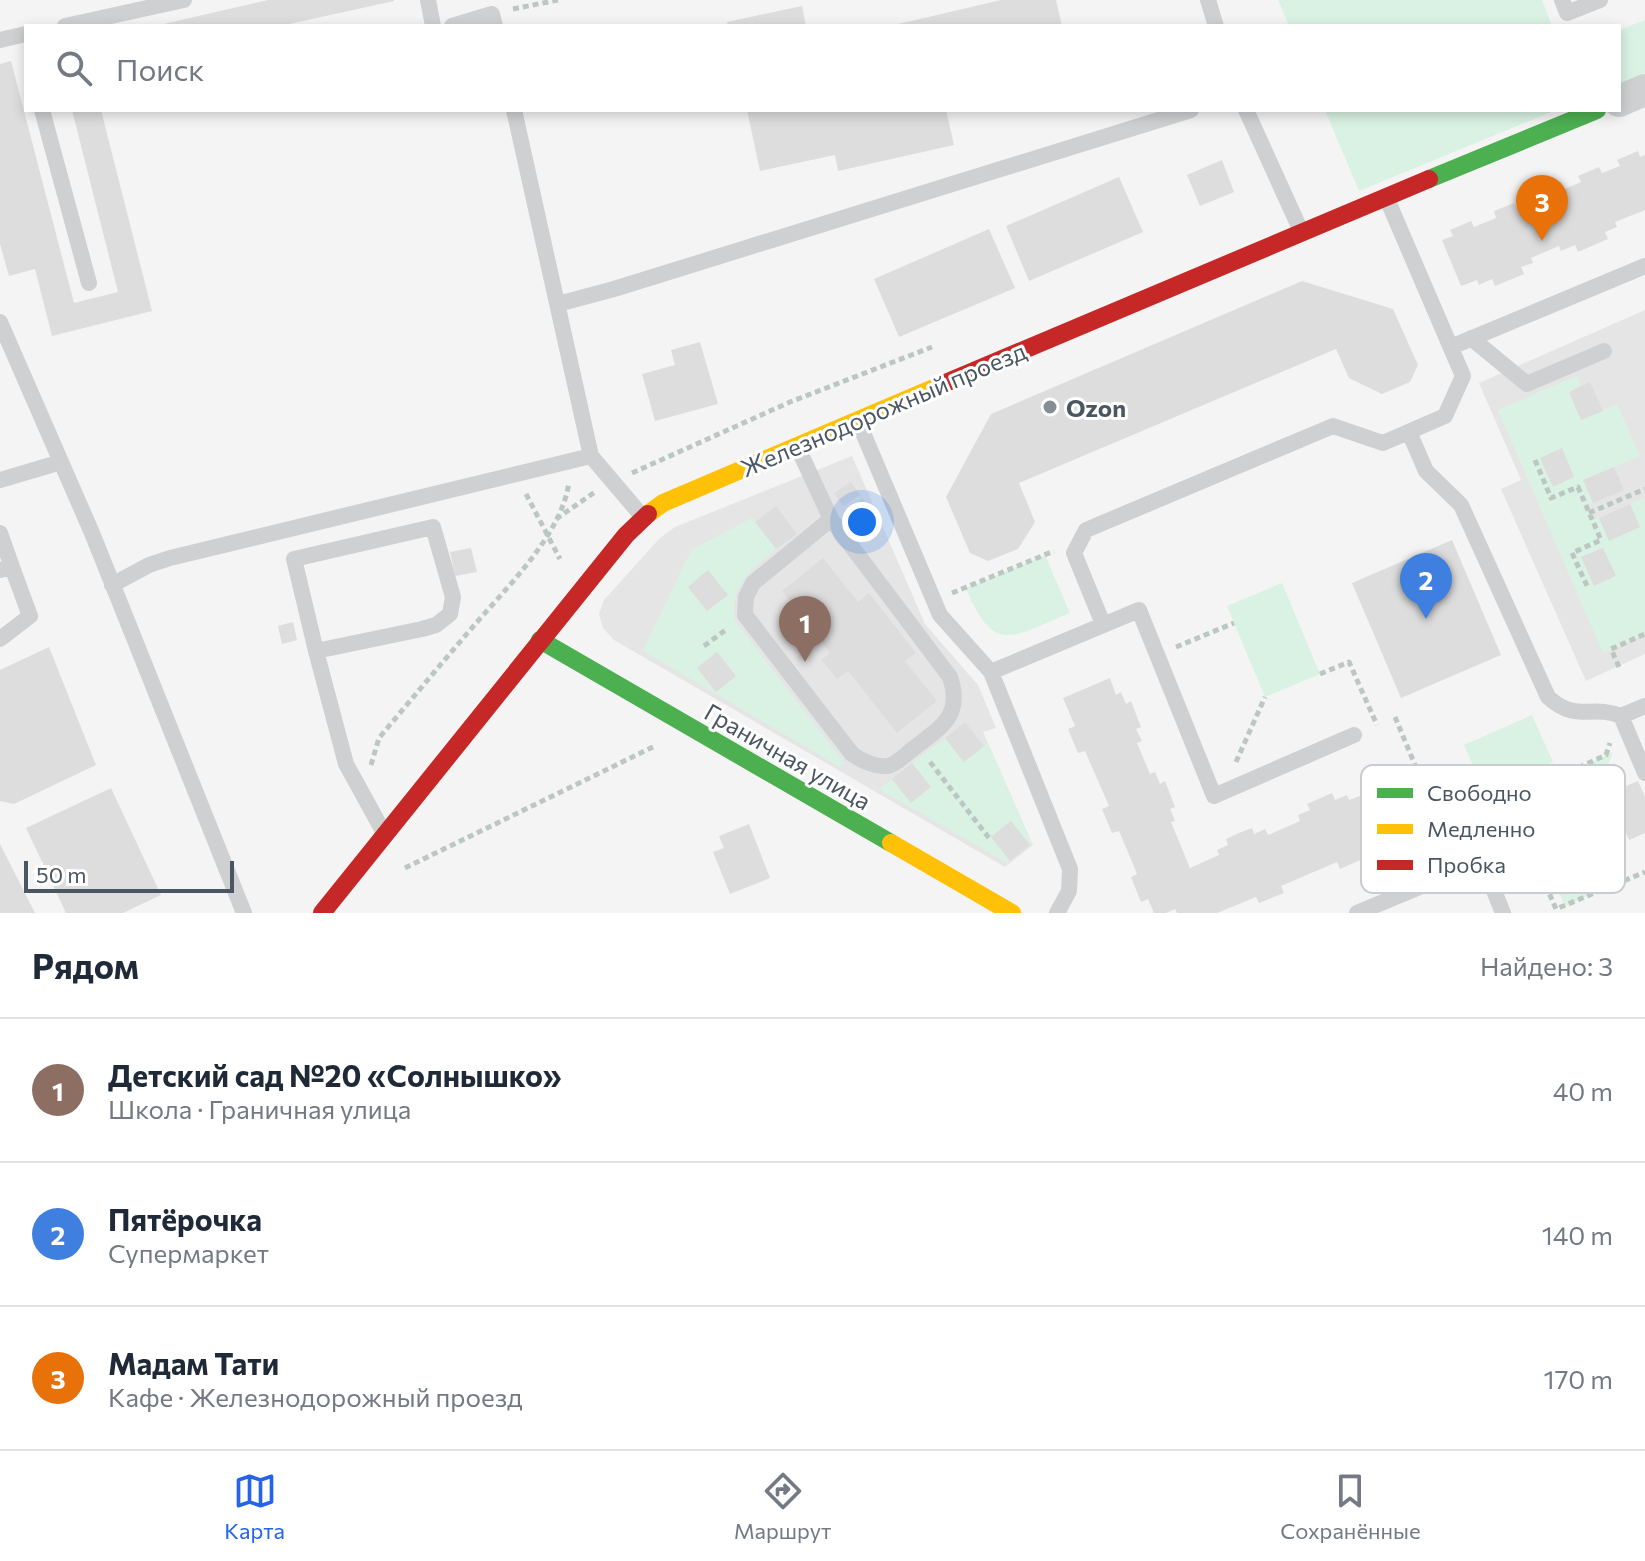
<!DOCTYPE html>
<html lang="ru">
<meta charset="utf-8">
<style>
:root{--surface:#fff;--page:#f2f2f3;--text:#1f2937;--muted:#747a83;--line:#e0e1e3;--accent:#2563eb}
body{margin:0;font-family:Commissioner,sans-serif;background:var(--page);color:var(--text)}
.scale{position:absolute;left:24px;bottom:20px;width:210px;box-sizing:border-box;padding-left:8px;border:4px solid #4a5661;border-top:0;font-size:22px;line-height:28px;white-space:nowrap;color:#4a5661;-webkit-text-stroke:6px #fff;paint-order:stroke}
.you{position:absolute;left:862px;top:522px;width:28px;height:28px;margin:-20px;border:6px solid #fff;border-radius:50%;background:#1a73e8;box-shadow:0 0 0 12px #1a73e833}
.badge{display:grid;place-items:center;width:52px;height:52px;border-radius:50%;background:var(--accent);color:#fff;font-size:26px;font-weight:700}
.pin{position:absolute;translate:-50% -66px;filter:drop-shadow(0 2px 4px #0008)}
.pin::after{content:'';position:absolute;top:42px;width:28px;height:24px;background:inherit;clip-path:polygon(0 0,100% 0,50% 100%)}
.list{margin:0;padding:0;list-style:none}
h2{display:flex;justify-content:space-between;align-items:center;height:104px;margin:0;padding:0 32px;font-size:34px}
h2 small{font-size:26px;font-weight:400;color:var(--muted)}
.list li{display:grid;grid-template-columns:52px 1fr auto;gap:24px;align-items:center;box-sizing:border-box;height:144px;padding:0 32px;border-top:2px solid var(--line)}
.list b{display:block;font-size:30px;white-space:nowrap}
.list p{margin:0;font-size:26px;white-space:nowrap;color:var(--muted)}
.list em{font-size:26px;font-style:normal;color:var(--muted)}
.icon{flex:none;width:44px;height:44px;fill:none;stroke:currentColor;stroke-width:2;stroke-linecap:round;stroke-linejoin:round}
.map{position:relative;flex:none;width:1645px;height:913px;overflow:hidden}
.search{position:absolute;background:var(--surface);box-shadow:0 4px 12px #0003;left:24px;right:24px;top:24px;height:88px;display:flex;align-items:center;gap:20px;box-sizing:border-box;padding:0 28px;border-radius:0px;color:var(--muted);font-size:30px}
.sheet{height:536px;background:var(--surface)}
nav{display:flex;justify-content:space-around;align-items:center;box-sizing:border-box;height:112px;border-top:2px solid var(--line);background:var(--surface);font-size:22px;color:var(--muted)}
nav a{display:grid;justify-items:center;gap:4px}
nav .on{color:var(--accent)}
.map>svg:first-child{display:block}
.education{fill:#e6e5e6}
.green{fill:#d9f2e3;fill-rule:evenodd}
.building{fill:#ddddde}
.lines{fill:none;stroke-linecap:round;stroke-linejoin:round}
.path{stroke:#bcc7c4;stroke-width:5;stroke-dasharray:6 4;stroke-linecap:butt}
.lane{stroke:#ced0d2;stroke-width:16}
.street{stroke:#ced0d2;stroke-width:32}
.fast{stroke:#4caf50;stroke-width:18}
.slow{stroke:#ffc107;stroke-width:18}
.jam{stroke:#c62828;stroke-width:18}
.poi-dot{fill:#868d94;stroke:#fff;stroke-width:3}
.labels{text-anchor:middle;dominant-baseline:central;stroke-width:6;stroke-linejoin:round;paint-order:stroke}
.poi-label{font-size:24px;font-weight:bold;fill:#4a5661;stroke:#fff;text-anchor:start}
.street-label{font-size:24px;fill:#4a5661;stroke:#fff}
.key{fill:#fff;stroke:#c9ccd0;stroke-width:2}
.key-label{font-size:22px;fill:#4a5661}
</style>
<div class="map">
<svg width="1645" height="913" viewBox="0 0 1645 913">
<rect width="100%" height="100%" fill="#f4f4f4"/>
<!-- education -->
<path class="education" d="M 1645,310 L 1645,654 L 1586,681 L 1501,489 L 1521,480 L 1479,383 Z
M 852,456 L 925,624 L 978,685 L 996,728 L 983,732 L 1033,845 L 1005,867 L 614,640 L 603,628 L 599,614 L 604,600 L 660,538 L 675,527 Z"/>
<!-- green -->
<path class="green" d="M 1278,0 L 1542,0 L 1552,26 L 1289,26 Z
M 1645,20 L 1645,73 L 1619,84 L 1619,30 Z
M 1325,110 L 1556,110 L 1359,191 Z
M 1576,376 L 1581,386 L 1569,392 L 1581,420 L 1617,404 L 1640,456 L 1583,480 L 1593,503 L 1586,507 L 1592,520 L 1599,518 L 1609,540 L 1640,527 L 1630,504 L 1645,498 L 1645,634 L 1603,653 L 1498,410 ZM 1562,449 L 1574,477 L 1553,487 L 1540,458 ZM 1603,548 L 1616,576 L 1594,586 L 1581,557 Z
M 752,518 L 776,549 C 751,569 729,586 735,621 L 844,763 L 840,767 L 643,651 L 691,550 ZM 708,571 L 727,595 L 707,611 L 688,587 ZM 717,652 L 736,676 L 716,692 L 697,668 Z
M 1045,555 L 1070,613 C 1013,636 994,657 966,588 Z
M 1282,583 L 1320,674 L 1265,697 L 1227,606 Z
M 1532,715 L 1553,762 L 1485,792 L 1464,745 Z
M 945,738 L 964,762 L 988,743 L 1032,844 L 1030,845 L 1011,821 L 991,836 L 1010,861 L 1007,863 L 879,789 L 892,779 L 911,803 L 931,787 L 912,763 Z
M 1613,752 L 1591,806 C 1579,807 1572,813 1570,825 L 1580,840 L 1592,842 L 1602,838 L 1620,882 L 1565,906 L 1517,796 Z"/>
<!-- building -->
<path class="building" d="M 268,0 L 394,0 L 394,1 L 280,26 L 155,26 Z
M 1001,0 L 1056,0 L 1062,26 L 890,26 Z
M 802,6 L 806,26 L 728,26 L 727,22 Z
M 11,61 L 74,303 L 118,292 L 72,110 L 101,110 L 152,311 L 52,336 L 35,269 L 9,276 L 0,244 L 0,64 Z
M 747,110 L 946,110 L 954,145 L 838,171 L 835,155 L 760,171 Z
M 1638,151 L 1640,157 L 1645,155 L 1645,210 L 1615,222 L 1617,227 L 1605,232 L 1608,239 L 1578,252 L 1575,245 L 1561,251 L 1559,246 L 1531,258 L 1533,263 L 1521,267 L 1524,274 L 1495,286 L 1492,279 L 1479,285 L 1477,280 L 1461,286 L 1442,240 L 1453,236 L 1450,230 L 1471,221 L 1474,227 L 1496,218 L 1494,211 L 1514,203 L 1517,209 L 1538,200 L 1535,194 L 1556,185 L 1558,192 L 1581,182 L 1578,176 L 1599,167 L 1602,173 L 1620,166 L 1617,160 Z
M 1222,160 L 1234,192 L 1200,206 L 1187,175 Z
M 1119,177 L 1143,232 L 1029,281 L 1006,226 Z
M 989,229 L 1015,288 L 899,337 L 874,279 Z
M 1302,281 L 1393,309 L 1418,365 L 1410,382 L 1382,394 L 1349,378 L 1336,349 L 1019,483 L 1035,522 L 1018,549 L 988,561 L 970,553 L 946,497 L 991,414 Z
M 700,342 L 718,404 L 655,421 L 642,374 L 675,365 L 671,350 Z
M 1590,382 L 1603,411 L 1581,420 L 1569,392 Z
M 1562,448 L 1574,477 L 1553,487 L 1540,458 Z
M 1614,467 L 1624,490 L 1593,503 L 1583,480 Z
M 851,482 L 860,495 L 843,506 L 834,493 Z
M 862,498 L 871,510 L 861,517 L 853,505 Z
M 1630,504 L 1640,527 L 1609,541 L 1599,518 Z
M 776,506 L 797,534 L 776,549 L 755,522 Z
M 1452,540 L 1501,655 L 1401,698 L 1352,583 Z
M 471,548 L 477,572 L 455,576 L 450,552 Z
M 1603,548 L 1616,576 L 1594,586 L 1581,557 Z
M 823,558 L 858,602 L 869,593 L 916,653 L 905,661 L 937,701 L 897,733 L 848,671 L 837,679 L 821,660 L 830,653 L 782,591 Z
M 708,570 L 728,595 L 707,611 L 688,587 Z
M 293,622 L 297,640 L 282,644 L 278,626 Z
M 49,647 L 96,765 L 14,804 L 0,801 L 0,670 Z
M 717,652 L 736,676 L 716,692 L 697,668 Z
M 1110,678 L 1116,695 L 1121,692 L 1126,704 L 1131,701 L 1141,727 L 1136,729 L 1142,741 L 1137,743 L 1150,774 L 1155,772 L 1160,784 L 1165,781 L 1175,807 L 1170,809 L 1175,821 L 1171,822 L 1190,868 L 1219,855 L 1217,850 L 1228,845 L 1226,839 L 1239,833 L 1252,828 L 1254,834 L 1265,829 L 1268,835 L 1300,821 L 1298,815 L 1310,810 L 1307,804 L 1332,793 L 1335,800 L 1347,795 L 1349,800 L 1370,792 L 1390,840 L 1362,851 L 1365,858 L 1340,869 L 1337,862 L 1281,886 L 1284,893 L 1259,903 L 1256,897 L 1217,913 L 1177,913 L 1175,909 L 1166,913 L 1154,913 L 1148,899 L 1141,902 L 1131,877 L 1137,874 L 1130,857 L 1119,831 L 1112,833 L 1102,809 L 1109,806 L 1085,751 L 1078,753 L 1068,729 L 1075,726 L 1063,698 Z
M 965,722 L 984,746 L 964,762 L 945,738 Z
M 912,763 L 931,787 L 911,803 L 892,779 Z
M 1638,781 L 1645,797 L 1645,833 L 1629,840 L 1609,793 Z
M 111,788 L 161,895 L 123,913 L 66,913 L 26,828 Z
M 1011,821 L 1030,845 L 1010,861 L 991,837 Z
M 749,824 L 770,878 L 730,894 L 713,852 L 724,848 L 719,836 Z
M 0,844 L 35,913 L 0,913 Z"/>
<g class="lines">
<!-- path -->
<path class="path" d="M 513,9 L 558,0
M 1535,460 L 1551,498 L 1578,487 L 1601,540 L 1572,553 L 1588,588
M 632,473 L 790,402 L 932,347
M 526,494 L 560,559
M 1589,513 L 1645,489
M 556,519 L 595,492
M 952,593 L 1054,551
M 704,646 L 728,628
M 1176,647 L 1234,623
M 1619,667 L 1611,649 L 1645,634
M 1320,674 L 1349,662 L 1377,725
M 1395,717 L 1451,851
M 930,762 L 989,838
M 1236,762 L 1265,697
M 371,765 L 379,738 C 410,701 440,665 471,629 C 505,589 562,535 569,482
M 1502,784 L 1556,909 L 1645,872
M 1442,830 L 1606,755 L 1610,743
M 405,868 L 655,746"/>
<!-- lane -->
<path class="lane" d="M 428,0 L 433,26
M 1208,0 L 1216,26
M 1562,0 L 1567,13 L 1600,0
M 65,26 L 184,0
M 452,26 L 492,14 L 495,26
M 0,40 L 26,34
M 42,110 L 89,283
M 514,110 L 591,456 L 642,516
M 1246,110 L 1301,231
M 558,304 L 614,289 L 1191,110
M 0,322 L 92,533 L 244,913
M 1471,338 L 1527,384 L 1604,351
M 1451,347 L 1645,266
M 858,421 L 940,615 L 991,672 L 1070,869 L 1069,891 L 1057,913
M 1409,432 L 1426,471 L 1461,505 L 1548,697 C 1576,723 1592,704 1621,716 L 1645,706
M 797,446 L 831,519 L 753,583 L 746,597 L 745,615 L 852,754 C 862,761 876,767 888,766 C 897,764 906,754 914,748 C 941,727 963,716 950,677 L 831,519
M 0,480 L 61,462
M 0,533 L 12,567 L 0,570
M 112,585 L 149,565 L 170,558 L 591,456
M 1103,624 L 1074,553 L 1086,530 L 1333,426 L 1383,443 L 1445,416 L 1463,376 L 1387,199
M 0,639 L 30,616 L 12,567
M 316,651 L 294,559 L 433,527 L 453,597 L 450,614 L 436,625 L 422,629 L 316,651 L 346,764 L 384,833
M 991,672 L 1139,610 L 1214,796 L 1354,735
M 1621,716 L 1645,773
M 1357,913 L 1482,861 L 1503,913"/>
<!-- street -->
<path class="street" d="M 1619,101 L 1645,90"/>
<!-- fast -->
<path class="fast" d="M 1429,179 L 1597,110
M 540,640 L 891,843"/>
<!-- slow -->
<path class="slow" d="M 648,514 L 663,503 L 943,384
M 891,843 L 1012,913"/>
<!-- jam -->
<path class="jam" d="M 943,384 L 1429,179
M 322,913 L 626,535 L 648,514"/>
</g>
<!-- markers -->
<circle class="poi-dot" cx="1050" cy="407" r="8"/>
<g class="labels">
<!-- poi labels -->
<g class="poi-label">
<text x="1066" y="407">Ozon</text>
</g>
<!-- street labels -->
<g class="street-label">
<text transform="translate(883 409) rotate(-23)">Железнодорожный проезд</text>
<text transform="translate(788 756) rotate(30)">Граничная улица</text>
</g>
</g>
<!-- legend -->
<rect x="1361" y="765" width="264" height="128" rx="12" class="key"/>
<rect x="1377" y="788" width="36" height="10" fill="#4caf50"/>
<rect x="1377" y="824" width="36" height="10" fill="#ffc107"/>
<rect x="1377" y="860" width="36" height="10" fill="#c62828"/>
<g class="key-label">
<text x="1427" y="801">Свободно</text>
<text x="1427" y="837">Медленно</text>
<text x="1427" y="873">Пробка</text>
</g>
</svg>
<div class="scale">50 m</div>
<div class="you"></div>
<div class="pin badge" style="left:805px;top:662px;background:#8d6e63">1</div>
<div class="pin badge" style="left:1426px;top:619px;background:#3f7fe0">2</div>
<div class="pin badge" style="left:1542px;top:241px;background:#e8710a">3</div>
<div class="search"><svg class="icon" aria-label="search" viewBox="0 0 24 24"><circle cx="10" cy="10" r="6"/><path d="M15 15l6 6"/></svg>Поиск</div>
</div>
<section class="sheet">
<h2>Рядом<small>Найдено: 3</small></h2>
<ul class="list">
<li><span class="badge" style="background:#8d6e63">1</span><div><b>Детский сад №20 «Солнышко»</b><p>Школа · Граничная улица</p></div><em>40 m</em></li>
<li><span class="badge" style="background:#3f7fe0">2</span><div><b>Пятёрочка</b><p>Супермаркет</p></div><em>140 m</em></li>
<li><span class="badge" style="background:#e8710a">3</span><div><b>Мадам Тати</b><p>Кафе · Железнодорожный проезд</p></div><em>170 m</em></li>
</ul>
</section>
<nav>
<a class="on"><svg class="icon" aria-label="map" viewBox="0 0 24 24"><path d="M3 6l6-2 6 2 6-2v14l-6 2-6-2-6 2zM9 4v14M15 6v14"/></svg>Карта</a>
<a><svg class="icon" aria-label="directions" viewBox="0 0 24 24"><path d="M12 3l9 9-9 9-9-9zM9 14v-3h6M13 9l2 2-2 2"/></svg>Маршрут</a>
<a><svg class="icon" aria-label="saved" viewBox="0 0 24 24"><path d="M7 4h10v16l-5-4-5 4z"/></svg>Сохранённые</a>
</nav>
